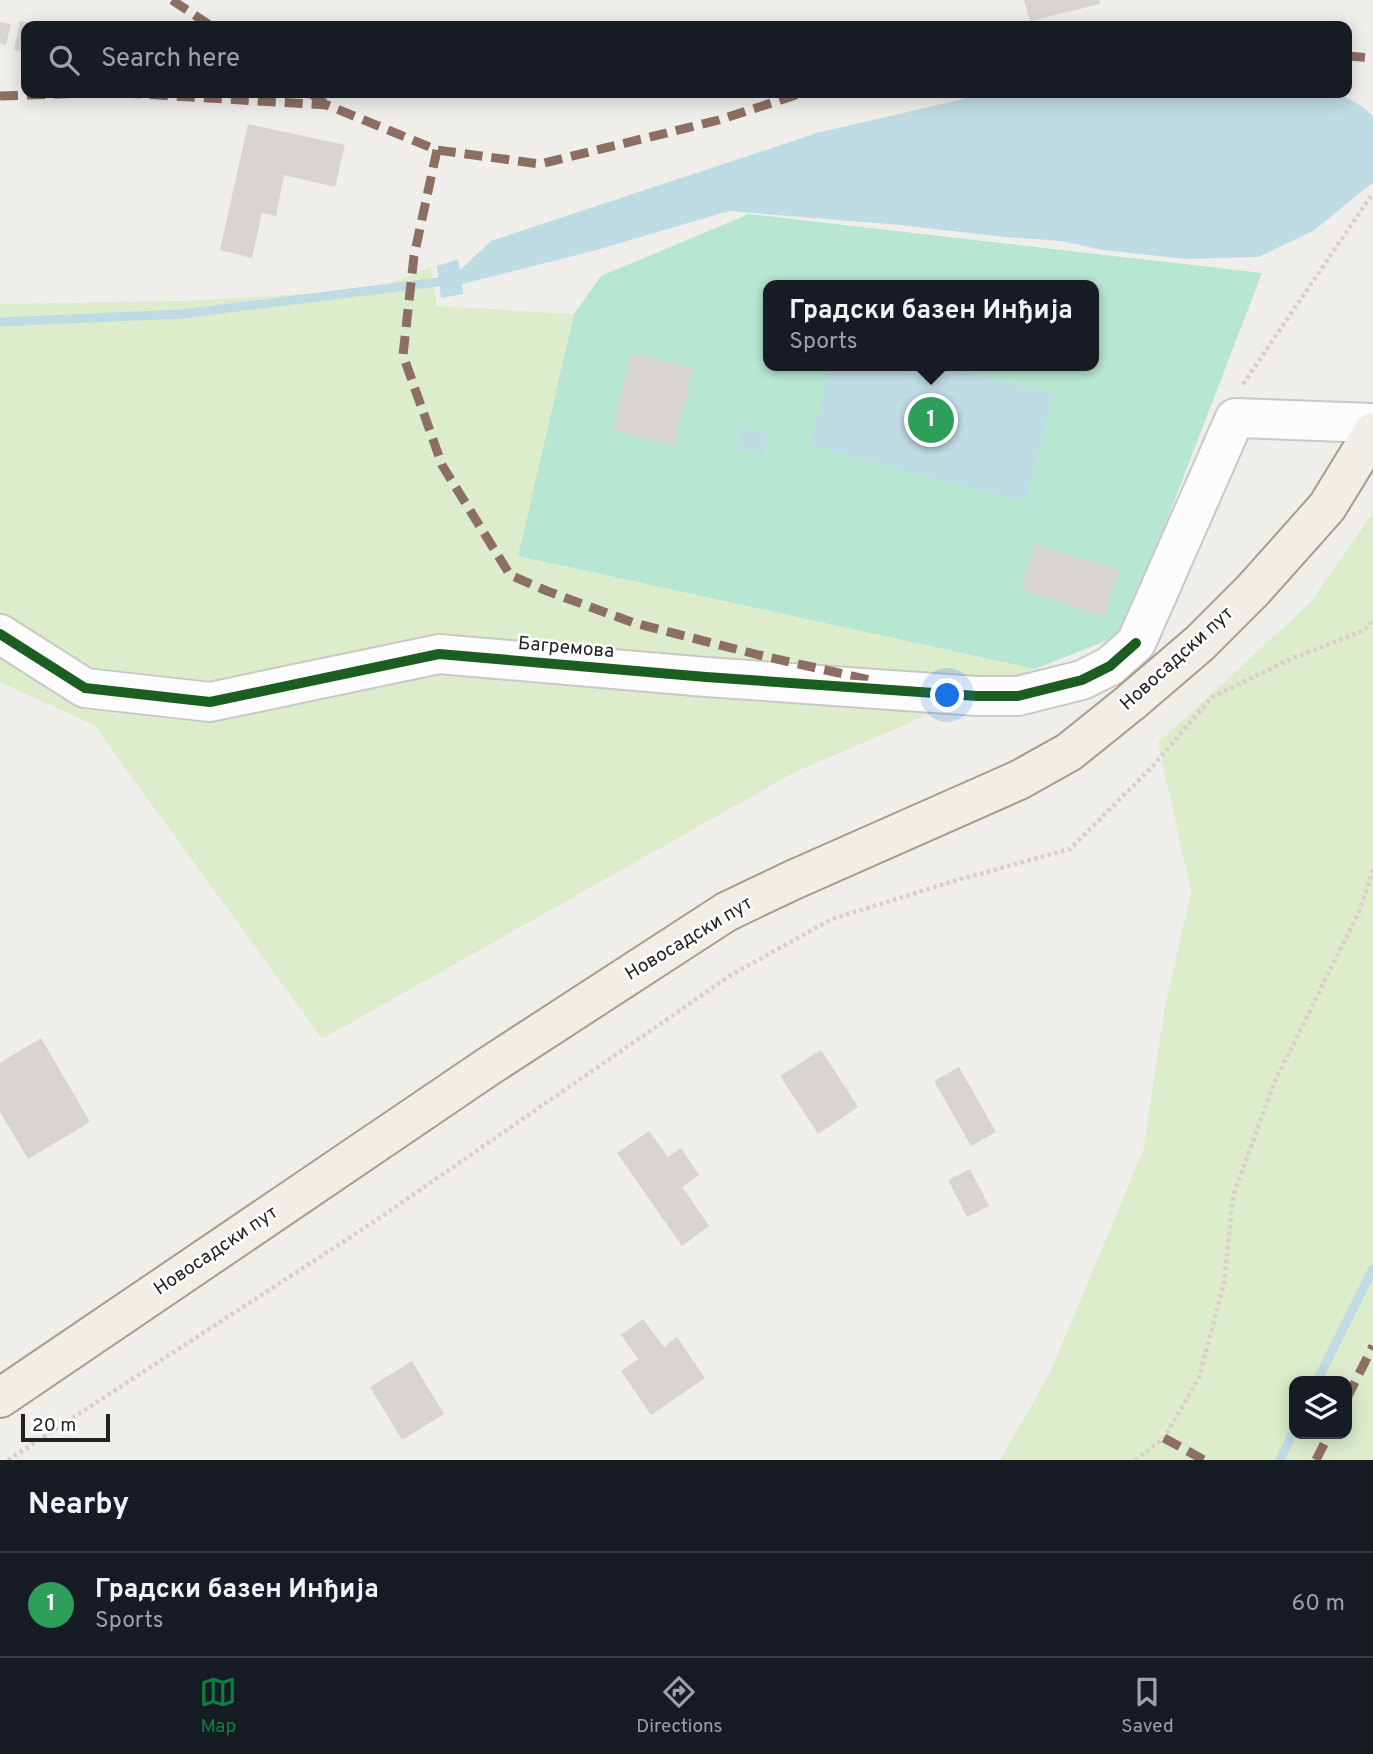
<!DOCTYPE html>
<meta charset="utf-8">
<style>
:root{--surface:#171b24;--page:#20242c;--text:#f1f3f6;--muted:#9ea1a6;--line:#363941;--accent:#0b8043}
body{margin:0;font-family:Overpass,sans-serif;background:var(--page);color:var(--text)}
.controls{position:absolute;right:21px;bottom:21px;display:grid;overflow:hidden;border-radius:14px;box-shadow:0 4px 18px #0003}
.controls button{width:63px;height:63px;display:grid;place-items:center;padding:0;border:0;border-bottom:2px solid var(--line);background:var(--surface);color:var(--text);font:35px sans-serif}
.scale{position:absolute;left:21px;bottom:18px;width:89px;box-sizing:border-box;padding-left:7px;border:4px solid #222;border-top:0;font-size:19px;line-height:24px;white-space:nowrap;color:#222;-webkit-text-stroke:5px #fff;paint-order:stroke}
.you{position:absolute;left:948px;top:696px;width:24px;height:24px;margin:-18px;border:5px solid #fff;border-radius:50%;background:#1a73e8;box-shadow:0 0 0 10px #1a73e833}
.badge{display:grid;place-items:center;width:46px;height:46px;border-radius:50%;background:var(--accent);color:#fff;font-size:23px;font-weight:700}
.pin{position:absolute;translate:-50% -50%;border:4px solid #fff;box-shadow:0 2px 7px #0006}
.popup{position:absolute;left:763px;top:280px;width:336px;height:91px;box-sizing:border-box;display:grid;place-content:center;border-radius:14px;background:var(--surface);filter:drop-shadow(0 2px 5px #0005);font-size:23px;white-space:nowrap;color:var(--muted)}
.popup b{font-size:26px;color:var(--text)}
.popup::after{content:'';position:absolute;left:50%;top:100%;margin-left:-14px;border:14px solid transparent;border-top-color:var(--surface)}
.list{margin:0;padding:0;list-style:none}
h2{display:flex;justify-content:space-between;align-items:center;height:91px;margin:0;padding:0 28px;font-size:30px}
h2 small{font-size:23px;font-weight:400;color:var(--muted)}
.list li{display:grid;grid-template-columns:46px 1fr auto;gap:21px;align-items:center;box-sizing:border-box;height:105px;padding:0 28px;border-top:2px solid var(--line)}
.list b{display:block;font-size:26px;white-space:nowrap}
.list p{margin:0;font-size:23px;white-space:nowrap;color:var(--muted)}
.list em{font-size:23px;font-style:normal;color:var(--muted)}
.icon{flex:none;width:38px;height:38px;fill:none;stroke:currentColor;stroke-width:2;stroke-linecap:round;stroke-linejoin:round}
.map{position:relative;flex:none;width:1373px;height:1460px;overflow:hidden}
.search{position:absolute;background:var(--surface);box-shadow:0 4px 18px #0003;left:21px;right:21px;top:21px;height:77px;display:flex;align-items:center;gap:18px;box-sizing:border-box;padding:0 24px;border-radius:14px;color:var(--muted);font-size:26px}
.sheet{height:196px;background:var(--surface)}
nav{display:flex;justify-content:space-around;align-items:center;box-sizing:border-box;height:98px;border-top:2px solid var(--line);background:var(--surface);font-size:19px;color:var(--muted)}
nav a{display:grid;justify-items:center;gap:4px}
nav .on{color:var(--accent)}
.map>svg:first-child{display:block}
.grass{fill:#ddeccb;fill-rule:evenodd}
.pitch{fill:#b7e6d2;fill-rule:evenodd}
.water{fill:#bfdbe3}
.lines{fill:none;stroke-linecap:round;stroke-linejoin:round}
.stream{stroke:#bfdbe3;stroke-width:9}
.building{fill:#d7d4d2}
.minor-casing{stroke:#c9c8c7;stroke-width:42}
.major-casing{stroke:#a79c86;stroke-width:42}
.path{stroke:#dccecd;stroke-width:4.5;stroke-dasharray:3.5 3.5;stroke-linecap:butt}
.minor{stroke:#fdfcfc;stroke-width:38}
.major{stroke:#f3ede7;stroke-width:38}
.quiet{stroke:#8d6e63;stroke-width:9;stroke-dasharray:18 9;stroke-linecap:butt}
.cycleway-casing{stroke:#fff;stroke-width:15}
.cycleway{stroke:#1b5e20;stroke-width:10}
.labels{text-anchor:middle;dominant-baseline:central;stroke-width:5;stroke-linejoin:round;paint-order:stroke}
.street-label{font-size:19px;fill:#222;stroke:#fff}
</style>
<div class="map">
<svg width="1373" height="1460" viewBox="0 0 1373 1460">
<rect width="100%" height="100%" fill="#f0eeeb"/>
<!-- grass -->
<path class="grass" d="M 431,267 L 437,306 L 574,314 L 518,556 L 1035,669 L 795,772 L 322,1039 L 94,725 L 0,682 L 0,304 L 185,301 L 374,290 Z
M 1373,513 L 1373,1460 L 1000,1460 L 1049,1375 L 1143,1151 L 1165,1006 L 1191,892 L 1158,743 L 1310,603 ZM 1294,1381 L 1347,1381 L 1347,1434 L 1294,1434 Z"/>
<!-- pitch -->
<path class="pitch" d="M 749,214 L 1262,273 L 1123,634 L 1035,669 L 518,556 L 574,314 L 601,276 ZM 768,285 L 1094,285 L 1094,366 L 768,366 Z"/>
<!-- water -->
<path class="water" d="M 989,93 L 1338,93 L 1363,107 L 1373,116 L 1373,184 L 1371,184 L 1313,231 L 1258,257 L 1185,259 L 1103,250 L 1061,241 L 1005,237 L 899,225 L 729,211 L 593,251 L 462,284 L 463,294 L 441,298 L 437,266 L 458,259 L 460,270 L 491,241 L 817,133 Z
M 831,366 L 940,366 L 1053,395 L 1025,502 L 810,445 Z
M 743,427 L 768,434 L 762,456 L 737,449 Z"/>
<g class="lines">
<!-- stream -->
<path class="stream" d="M 0,322 L 182,314 L 438,282 L 447,280
M 1317,1381 L 1373,1269
M 1280,1460 L 1294,1431"/>
</g>
<!-- building -->
<path class="building" d="M 1024,0 L 1099,0 L 1100,4 L 1030,21 Z
M 20,21 L 38,25 L 26,26 L 26,52 L 14,50 Z
M 0,22 L 11,24 L 6,45 L 0,44 Z
M 248,124 L 345,145 L 335,187 L 284,175 L 276,216 L 262,213 L 252,258 L 220,250 Z
M 631,353 L 693,368 L 674,445 L 613,431 Z
M 1035,544 L 1118,570 L 1104,616 L 1021,590 Z
M 41,1038 L 90,1122 L 28,1159 L 0,1112 L 0,1063 Z
M 821,1050 L 858,1107 L 818,1134 L 780,1076 Z
M 959,1067 L 996,1132 L 971,1146 L 934,1081 Z
M 649,1131 L 668,1157 L 681,1148 L 699,1175 L 682,1187 L 709,1226 L 682,1246 L 617,1153 Z
M 970,1169 L 989,1206 L 967,1217 L 948,1180 Z
M 643,1319 L 664,1347 L 677,1337 L 705,1378 L 651,1415 L 621,1371 L 638,1359 L 621,1335 Z
M 412,1361 L 444,1414 L 402,1440 L 370,1387 Z"/>
<g class="lines">
<defs>
<path id="minor" d="M 0,634 L 85,688 L 210,702 L 439,654 L 706,677 L 977,696 L 1018,696 L 1082,680 L 1110,666 L 1136,643 L 1235,418 L 1373,423"/>
<path id="major" d="M 0,1398 L 489,1066 L 726,912 L 793,880 L 1019,780 L 1069,752 L 1130,703 L 1200,643 L 1253,590 L 1327,507 L 1373,432"/>
</defs>
<!-- minor casing -->
<use href="#minor" class="minor-casing"/>
<!-- major casing -->
<use href="#major" class="major-casing"/>
<!-- path -->
<path class="path" d="M 1243,384 L 1373,193
M 8,1460 L 375,1221 L 731,975 L 832,919 L 954,881 L 1070,849 L 1152,767 L 1212,697 L 1291,659 L 1365,630 L 1373,620
M 1135,1460 L 1164,1438 L 1199,1378 L 1224,1283 L 1233,1196 L 1274,1083 L 1359,912 L 1373,870"/>
<!-- minor -->
<use href="#minor" class="minor"/>
<!-- major -->
<use href="#major" class="major"/>
<!-- quiet -->
<path class="quiet" d="M 172,0 L 211,26
M 1347,56 L 1373,58
M 123,93 L 327,105 L 437,150 L 540,164 L 719,120 L 802,93
M 310,93 L 327,105
M 0,96 L 88,93
M 437,150 L 414,256 L 403,355 L 442,465 L 510,575 L 547,591 L 634,623 L 759,655 L 874,681
M 1347,1398 L 1373,1346
M 1164,1438 L 1204,1460
M 1316,1460 L 1329,1434"/>
<defs>
<path id="cycleway" d="M 0,634 L 85,688 L 210,702 L 439,654 L 706,677 L 977,696 L 1018,696 L 1082,680 L 1110,666 L 1136,643"/>
</defs>
<!-- cycleway casing -->
<use href="#cycleway" class="cycleway-casing"/>
<!-- cycleway -->
<use href="#cycleway" class="cycleway"/>
</g>
<g class="labels">
<!-- street labels -->
<g class="street-label">
<text transform="translate(566 648) rotate(5)">Багремова</text>
<text transform="translate(1177 659) rotate(-42)">Новосадски пут</text>
<text transform="translate(689 939) rotate(-31)">Новосадски пут</text>
<text transform="translate(216 1251) rotate(-34)">Новосадски пут</text>
</g>
</g>
</svg>
<div class="controls">
<button><svg class="icon" aria-label="layers" viewBox="0 0 24 24"><path d="M12 4l9 5-9 5-9-5zM3 14l9 5 9-5"/></svg></button>
</div>
<div class="scale">20 m</div>
<div class="you"></div>
<div class="pin badge" style="left:931px;top:420px;background:#2e9e5b">1</div>
<div class="popup"><b>Градски базен Инђија</b>Sports</div>
<div class="search"><svg class="icon" aria-label="search" viewBox="0 0 24 24"><circle cx="10" cy="10" r="6"/><path d="M15 15l6 6"/></svg>Search here</div>
</div>
<section class="sheet">
<h2>Nearby<small></small></h2>
<ul class="list">
<li><span class="badge" style="background:#2e9e5b">1</span><div><b>Градски базен Инђија</b><p>Sports</p></div><em>60 m</em></li>
</ul>
</section>
<nav>
<a class="on"><svg class="icon" aria-label="map" viewBox="0 0 24 24"><path d="M3 6l6-2 6 2 6-2v14l-6 2-6-2-6 2zM9 4v14M15 6v14"/></svg>Map</a>
<a><svg class="icon" aria-label="directions" viewBox="0 0 24 24"><path d="M12 3l9 9-9 9-9-9zM9 14v-3h6M13 9l2 2-2 2"/></svg>Directions</a>
<a><svg class="icon" aria-label="saved" viewBox="0 0 24 24"><path d="M7 4h10v16l-5-4-5 4z"/></svg>Saved</a>
</nav>
